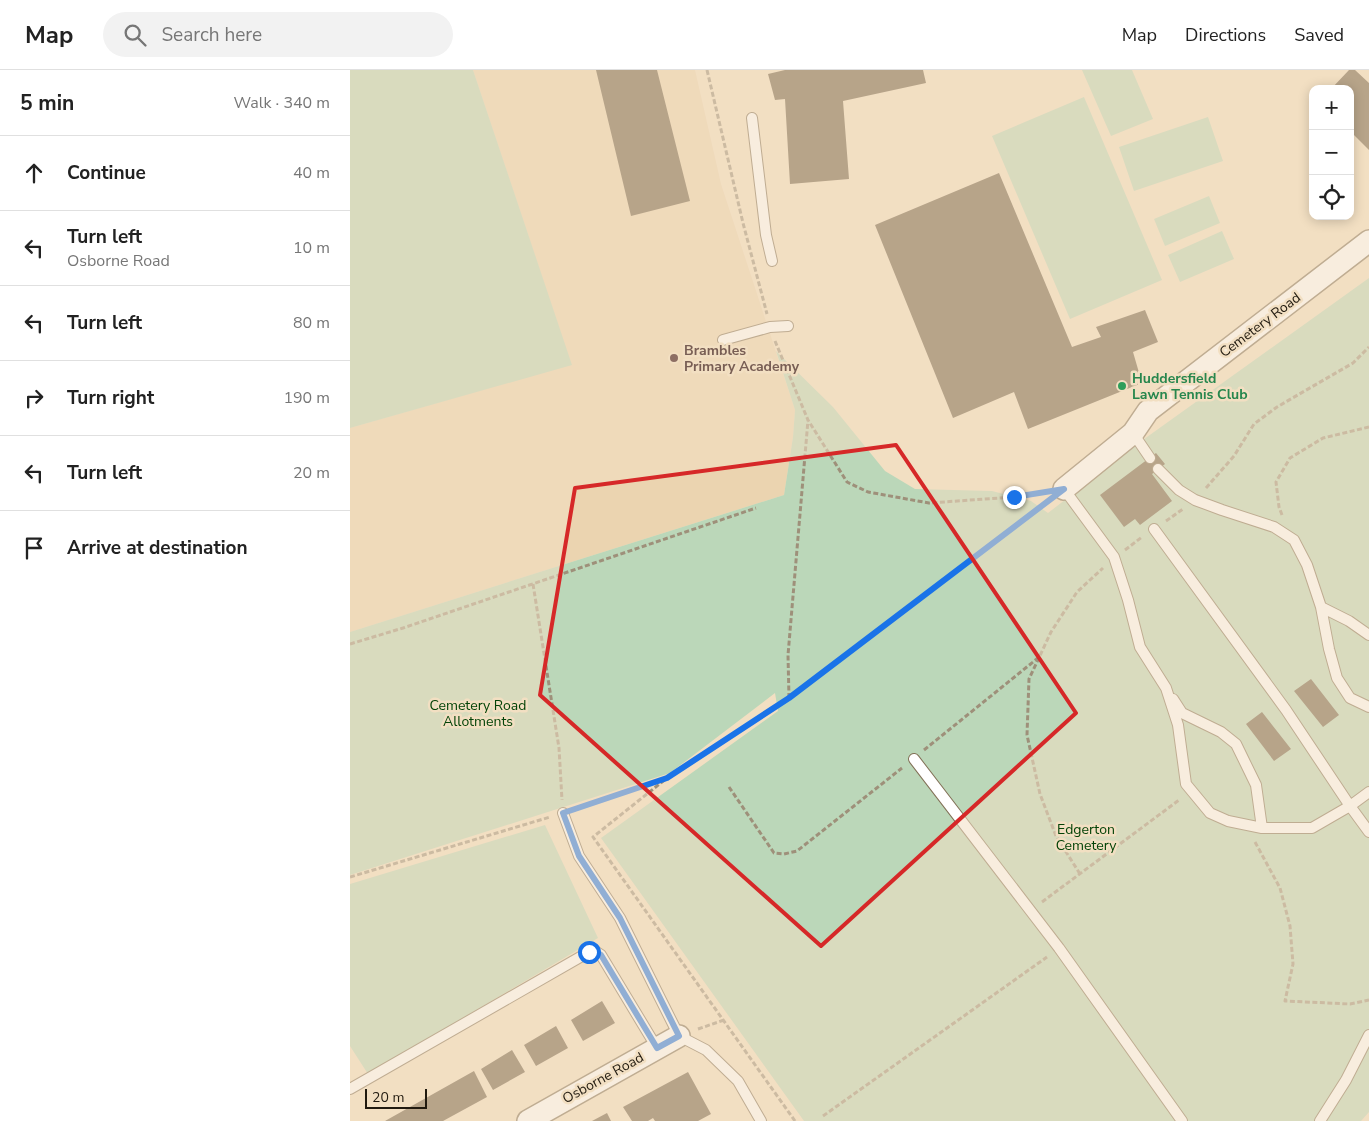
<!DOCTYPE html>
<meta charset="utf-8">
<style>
:root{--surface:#fff;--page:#f2f2f2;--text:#222;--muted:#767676;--line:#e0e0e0}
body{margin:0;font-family:"Nunito Sans",sans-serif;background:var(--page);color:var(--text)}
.controls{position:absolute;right:15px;top:15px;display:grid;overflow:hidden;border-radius:10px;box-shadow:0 2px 12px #0003}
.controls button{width:45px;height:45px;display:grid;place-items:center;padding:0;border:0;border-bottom:1px solid var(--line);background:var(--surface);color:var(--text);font:25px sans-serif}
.scale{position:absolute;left:15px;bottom:12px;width:62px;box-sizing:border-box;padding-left:5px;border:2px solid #211a0f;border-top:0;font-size:14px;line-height:18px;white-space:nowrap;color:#211a0f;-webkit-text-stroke:4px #f2dfc2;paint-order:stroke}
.stop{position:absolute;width:15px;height:15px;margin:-11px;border:4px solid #1a73e8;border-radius:50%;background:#fff}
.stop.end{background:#1a73e8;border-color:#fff;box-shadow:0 1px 5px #0008}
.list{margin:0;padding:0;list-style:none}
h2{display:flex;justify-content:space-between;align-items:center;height:65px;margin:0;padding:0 20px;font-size:21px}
h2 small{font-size:16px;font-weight:400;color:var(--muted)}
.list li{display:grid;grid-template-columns:32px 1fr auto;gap:15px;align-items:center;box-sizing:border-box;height:75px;padding:0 20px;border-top:1px solid var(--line)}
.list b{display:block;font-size:19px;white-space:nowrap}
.list p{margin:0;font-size:16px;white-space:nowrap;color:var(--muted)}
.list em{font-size:16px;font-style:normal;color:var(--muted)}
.icon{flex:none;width:28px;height:28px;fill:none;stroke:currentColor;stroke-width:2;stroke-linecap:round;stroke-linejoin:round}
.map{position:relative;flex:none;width:1019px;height:1051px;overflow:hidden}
header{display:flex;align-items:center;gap:30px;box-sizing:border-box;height:70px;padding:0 25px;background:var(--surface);border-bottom:1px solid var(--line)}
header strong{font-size:24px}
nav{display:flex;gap:28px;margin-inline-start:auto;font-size:18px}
.search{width:350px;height:45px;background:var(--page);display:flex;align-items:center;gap:12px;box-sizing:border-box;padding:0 18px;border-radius:28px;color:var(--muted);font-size:19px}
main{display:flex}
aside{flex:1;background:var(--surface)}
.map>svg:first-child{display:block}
.built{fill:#ebd4b0}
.green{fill:#bbd7b9}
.building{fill:#6f5e44}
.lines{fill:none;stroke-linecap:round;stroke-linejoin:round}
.service-casing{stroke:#827157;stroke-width:12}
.minor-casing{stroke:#827157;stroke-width:24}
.path{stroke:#9e907a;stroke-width:3;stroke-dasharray:5 2.5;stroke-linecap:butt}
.service{stroke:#fff;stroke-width:10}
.minor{stroke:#fff;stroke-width:21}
.route{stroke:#1a73e8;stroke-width:6}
.marked{fill:none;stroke:#d62828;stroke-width:4;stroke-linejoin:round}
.education-dot{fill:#8d6e63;stroke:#f2dfc2;stroke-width:2}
.leisure-dot{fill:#2e9e5b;stroke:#f2dfc2;stroke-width:2}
.labels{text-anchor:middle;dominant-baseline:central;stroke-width:5;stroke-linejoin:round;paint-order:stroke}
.street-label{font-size:14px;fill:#211a0f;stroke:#f2dfc2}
.education-label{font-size:14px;font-weight:bold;fill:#785e54;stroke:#f2dfc2;text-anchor:start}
.leisure-label{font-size:14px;font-weight:bold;fill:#27864d;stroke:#f2dfc2;text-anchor:start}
.park-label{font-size:14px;fill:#034307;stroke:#f2dfc2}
</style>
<header>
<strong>Map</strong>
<div class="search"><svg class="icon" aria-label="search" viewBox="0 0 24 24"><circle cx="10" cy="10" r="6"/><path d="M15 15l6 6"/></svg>Search here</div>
<nav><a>Map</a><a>Directions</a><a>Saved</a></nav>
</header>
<main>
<aside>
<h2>5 min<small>Walk · 340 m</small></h2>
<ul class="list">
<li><svg class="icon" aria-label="ahead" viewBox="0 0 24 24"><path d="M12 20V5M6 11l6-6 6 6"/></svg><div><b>Continue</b></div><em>40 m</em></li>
<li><svg class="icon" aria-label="left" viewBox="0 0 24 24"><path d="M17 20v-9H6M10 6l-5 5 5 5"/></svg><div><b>Turn left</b><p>Osborne Road</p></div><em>10 m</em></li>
<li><svg class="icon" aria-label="left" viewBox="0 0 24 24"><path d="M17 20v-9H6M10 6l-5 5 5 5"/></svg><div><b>Turn left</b></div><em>80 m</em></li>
<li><svg class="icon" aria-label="right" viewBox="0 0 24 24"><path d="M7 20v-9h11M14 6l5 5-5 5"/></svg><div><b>Turn right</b></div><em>190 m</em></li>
<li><svg class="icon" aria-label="left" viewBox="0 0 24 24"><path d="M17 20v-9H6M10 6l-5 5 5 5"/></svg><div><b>Turn left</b></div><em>20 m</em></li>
<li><svg class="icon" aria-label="arrive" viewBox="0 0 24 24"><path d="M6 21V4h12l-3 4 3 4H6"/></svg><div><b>Arrive at destination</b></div></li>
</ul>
</aside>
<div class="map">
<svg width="1019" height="1051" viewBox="0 0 1019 1051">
<rect width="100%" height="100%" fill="#f2dfc2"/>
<!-- built -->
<path class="built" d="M 123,0 L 345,0 L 371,114 L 445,340 L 443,367 L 434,425 L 0,562 L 0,358 L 221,294 Z"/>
<!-- green -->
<path class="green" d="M 0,0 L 123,0 L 222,295 L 0,358 Z
M 732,0 L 782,0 L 803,49 L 761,66 Z
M 734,27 L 812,210 L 720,249 L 642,66 Z
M 858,47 L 873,91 L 784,121 L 769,77 Z
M 859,126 L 870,153 L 815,176 L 804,149 Z
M 872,161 L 884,189 L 830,212 L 818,185 Z
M 1019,208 L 1019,1042 L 1011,1051 L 454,1051 L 251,768 L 428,641 L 425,623 L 320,703 L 0,805 L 0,562 L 434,425 L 443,367 L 445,340 L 426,281 L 483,337 L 535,401 L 565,419 L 642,421 L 681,431 L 698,443 L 790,372 Z
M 195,755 L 248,868 L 18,1004 L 0,976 L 0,814 Z"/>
<!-- building -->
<path class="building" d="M 246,0 L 307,0 L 340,131 L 281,146 Z
M 435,0 L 573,0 L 576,13 L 493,31 L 499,109 L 440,114 L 435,29 L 425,30 L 418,4 Z
M 999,0 L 1005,0 L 1019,13 L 1019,80 L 1000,61 L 1000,19 L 981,19 Z
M 649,103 L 722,277 L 751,267 L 746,257 L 795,240 L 808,272 L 783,282 L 792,313 L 678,359 L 664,322 L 603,348 L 525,155 Z
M 806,383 L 815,394 L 802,404 L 822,431 L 790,455 L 785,449 L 774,457 L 750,425 Z
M 961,609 L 989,645 L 973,657 L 944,621 Z
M 912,642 L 941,679 L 924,691 L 896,654 Z
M 252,931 L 265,953 L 233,971 L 221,950 Z
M 206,956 L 218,978 L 186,996 L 174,975 Z
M 162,980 L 175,1002 L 143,1020 L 131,999 Z
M 124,1001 L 137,1027 L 93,1051 L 35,1051 Z
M 338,1002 L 361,1044 L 348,1051 L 305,1051 L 303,1048 L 298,1051 L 282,1051 L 273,1037 Z
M 257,1043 L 261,1051 L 242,1051 Z"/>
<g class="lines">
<defs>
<path id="service" d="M 402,48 L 416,165 L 422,191
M 373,270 L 420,257 L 438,256
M 783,363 L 800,388
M 808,399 L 829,420 L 845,430 L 872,440 L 924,457 L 944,470 L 957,495 L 971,537 L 979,579 L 987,608 L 1000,628 L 1019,637
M 714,419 L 764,487 L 778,530 L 790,577 L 816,618 L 828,655 L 836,714 L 860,743 L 878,751 L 912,758 L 962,758 L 1000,736 L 1019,722
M 804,459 L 936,640 L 1000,736 L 1019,762
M 971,537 L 999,551 L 1019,565
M 823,629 L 832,643 L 871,662 L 886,674 L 906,715 L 912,758
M 564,689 L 709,878 L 832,1051
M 213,743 L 229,786 L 270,848 L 329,966 L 356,980 L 388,1011 L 411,1051
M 0,1019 L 239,882 L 245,881 L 251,885 L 307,978
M 970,1051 L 996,1010 L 1019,965"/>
<path id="minor" d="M 714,419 L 783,363 L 798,341 L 1019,171
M 178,1051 L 329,966"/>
</defs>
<!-- service casing -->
<use href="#service" class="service-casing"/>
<!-- minor casing -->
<use href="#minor" class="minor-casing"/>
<!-- path -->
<path class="path" d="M 357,0 L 393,153 L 417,244
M 425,271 L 458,350 L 497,412 L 518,422 L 579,433 L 664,427 L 694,422
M 856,418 L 884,386 L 904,354 L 927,337 L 1003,293 L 1019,277
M 932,445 L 929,437 L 926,412 L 940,388 L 973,368 L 1019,357
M 816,451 L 833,439
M 775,480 L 792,467
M 183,514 L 209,678 L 212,730
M 0,574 L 53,558 L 406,438
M 439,628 L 438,585 L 458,350
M 574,680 L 688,588
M 379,717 L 424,783 L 434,784 L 447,781 L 552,698
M 225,739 L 314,709
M 905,772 L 930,818 L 940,856 L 943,894 L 935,931 L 1000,934 L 1019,930
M 730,804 L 706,766 L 690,724 L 677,665 L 679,609 L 701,562 L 727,522 L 753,498
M 0,807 L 200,747
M 692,832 L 829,730
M 348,959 L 374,950
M 473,1046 L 697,887
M 445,1051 L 243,767 L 317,708 L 439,628 L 697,431"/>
<!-- service -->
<use href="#service" class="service"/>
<!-- minor -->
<use href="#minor" class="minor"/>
</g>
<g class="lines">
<!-- route -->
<path class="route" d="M 239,882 L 245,881 L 251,885 L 307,978 L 329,966 L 270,848 L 229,786 L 213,743 L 317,708 L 439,628 L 714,419 L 664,427"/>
</g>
<!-- marked area -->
<path d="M0 0H1019V1051H0ZM 546,375 L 726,643 L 471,876 L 190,625 L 225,418 Z" fill="#f2dfc2" fill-opacity=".55" fill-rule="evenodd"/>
<path class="marked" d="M 546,375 L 726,643 L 471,876 L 190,625 L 225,418 Z"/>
<!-- markers -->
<circle class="education-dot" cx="324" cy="288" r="5"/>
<circle class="leisure-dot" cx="772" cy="316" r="5"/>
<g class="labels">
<!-- street labels -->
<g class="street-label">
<text transform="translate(910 255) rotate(-37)">Cemetery Road</text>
<text transform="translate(253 1008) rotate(-29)">Osborne Road</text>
</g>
<!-- education labels -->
<g class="education-label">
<text x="334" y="280">Brambles<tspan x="334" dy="16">Primary Academy</tspan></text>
</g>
<!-- leisure labels -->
<g class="leisure-label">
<text x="782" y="308">Huddersfield<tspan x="782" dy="16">Lawn Tennis Club</tspan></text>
</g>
<!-- park labels -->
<g class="park-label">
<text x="128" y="635">Cemetery Road<tspan x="128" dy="16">Allotments</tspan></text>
<text x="736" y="759">Edgerton<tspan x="736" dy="16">Cemetery</tspan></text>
</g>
</g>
</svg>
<div class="controls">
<button>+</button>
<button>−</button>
<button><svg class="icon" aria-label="locate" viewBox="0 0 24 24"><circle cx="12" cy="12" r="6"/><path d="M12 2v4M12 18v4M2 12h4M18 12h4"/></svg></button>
</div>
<div class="scale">20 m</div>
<div class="stop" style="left:239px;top:882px"></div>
<div class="stop end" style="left:664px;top:427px"></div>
</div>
</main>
